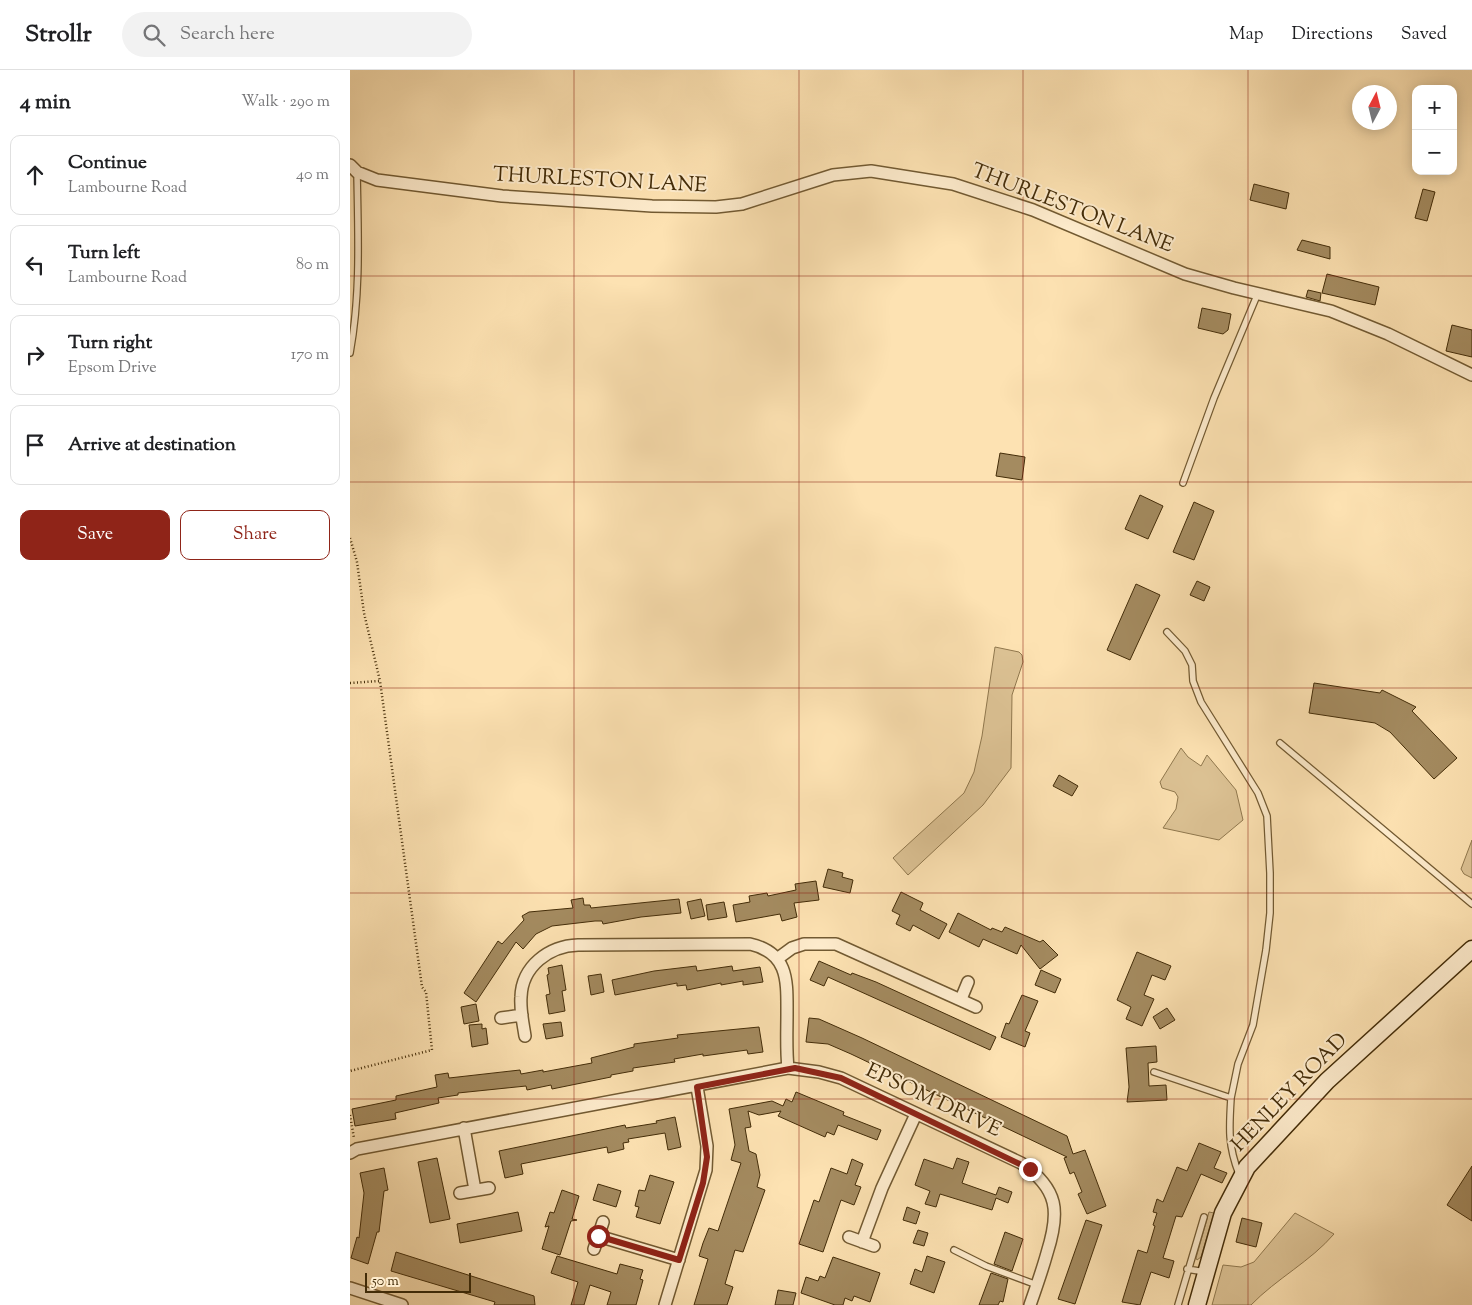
<!DOCTYPE html>
<meta charset="utf-8">
<style>
:root{--surface:#fff;--page:#f2f2f2;--text:#202124;--muted:#757577;--line:#e0e0e0;--accent:#8f2418}
body{margin:0;font-family:"Sorts Mill Goudy",serif;background:var(--page);color:var(--text)}
.controls{position:absolute;right:15px;top:15px;display:grid;overflow:hidden;border-radius:10px;box-shadow:0 2px 12px #0003}
.controls button{width:45px;height:45px;display:grid;place-items:center;padding:0;border:0;border-bottom:1px solid var(--line);background:var(--surface);color:var(--text);font:25px sans-serif}
.compass{position:absolute;left:1002px;top:15px;width:45px;height:45px;border-radius:50%;background:var(--surface);box-shadow:0 2px 12px #0003;rotate:7deg}
.scale{position:absolute;left:15px;bottom:12px;width:106px;box-sizing:border-box;padding-left:5px;border:2px solid #432c08;border-top:0;font-size:14px;line-height:18px;white-space:nowrap;color:#432c08;-webkit-text-stroke:4px #feeccd;paint-order:stroke}
.stop{position:absolute;width:15px;height:15px;margin:-11px;border:4px solid #8f2418;border-radius:50%;background:#fff}
.stop.end{background:#8f2418;border-color:#fff;box-shadow:0 1px 5px #0008}
.list{margin:0;padding:0;list-style:none}
h2{display:flex;justify-content:space-between;align-items:center;height:65px;margin:0;padding:0 20px;font-size:21px}
h2 small{font-size:16px;font-weight:400;color:var(--muted)}
.list li{display:grid;grid-template-columns:32px 1fr auto;gap:15px;align-items:center;box-sizing:border-box;height:80px;margin:0 10px 10px;padding:0 10px;border:1px solid var(--line);border-radius:10px}
.list b{display:block;font-size:19px;white-space:nowrap}
.list p{margin:0;font-size:16px;white-space:nowrap;color:var(--muted)}
.list em{font-size:16px;font-style:normal;color:var(--muted)}
.actions{display:flex;gap:10px;padding:15px 20px}
.actions a{flex:1;padding:11px 0;border:1px solid var(--accent);border-radius:10px;text-align:center;font-size:18px;color:var(--accent)}
.actions .main{background:var(--accent);color:#fff}
.icon{flex:none;width:28px;height:28px;fill:none;stroke:currentColor;stroke-width:2;stroke-linecap:round;stroke-linejoin:round}
.map{position:relative;flex:none;width:1122px;height:1235px;overflow:hidden}
header{display:flex;align-items:center;gap:30px;box-sizing:border-box;height:70px;padding:0 25px;background:var(--surface);border-bottom:1px solid var(--line)}
header strong{font-size:24px}
nav{display:flex;gap:28px;margin-inline-start:auto;font-size:18px}
.search{width:350px;height:45px;background:var(--page);display:flex;align-items:center;gap:12px;box-sizing:border-box;padding:0 18px;border-radius:28px;color:var(--muted);font-size:19px}
main{display:flex}
aside{flex:1;background:var(--surface)}
.map>svg:first-child{display:block}
.green{fill:#ddc395;stroke:#90784e}
.building{fill:#a48b60;stroke:#432c08}
.lines{fill:none;stroke-linecap:round;stroke-linejoin:round}
.lane-casing{stroke:#725a32;stroke-width:8}
.street-casing{stroke:#725a32;stroke-width:14}
.secondary-casing{stroke:#432c08;stroke-width:19}
.path{stroke:#432c08;stroke-width:2.5;stroke-dasharray:1 2.5;stroke-linecap:butt}
.lane{stroke:#feeccd;stroke-width:5.5}
.street{stroke:#feeccd;stroke-width:11}
.secondary{stroke:#feeccd;stroke-width:16}
.route{stroke:#8f2418;stroke-width:6}
.grid{fill:none;stroke:#8f2418;stroke-width:1;stroke-opacity:0.55}
.labels{text-anchor:middle;dominant-baseline:central;stroke-width:4;stroke-linejoin:round;paint-order:stroke}
.street-label{font-size:21px;fill:#432c08;stroke:#feeccd}
</style>
<header>
<strong>Strollr</strong>
<div class="search"><svg class="icon" aria-label="search" viewBox="0 0 24 24"><circle cx="10" cy="10" r="6"/><path d="M15 15l6 6"/></svg>Search here</div>
<nav><a>Map</a><a>Directions</a><a>Saved</a></nav>
</header>
<main>
<aside>
<h2>4 min<small>Walk · 290 m</small></h2>
<ul class="list">
<li><svg class="icon" aria-label="ahead" viewBox="0 0 24 24"><path d="M12 20V5M6 11l6-6 6 6"/></svg><div><b>Continue</b><p>Lambourne Road</p></div><em>40 m</em></li>
<li><svg class="icon" aria-label="left" viewBox="0 0 24 24"><path d="M17 20v-9H6M10 6l-5 5 5 5"/></svg><div><b>Turn left</b><p>Lambourne Road</p></div><em>80 m</em></li>
<li><svg class="icon" aria-label="right" viewBox="0 0 24 24"><path d="M7 20v-9h11M14 6l5 5-5 5"/></svg><div><b>Turn right</b><p>Epsom Drive</p></div><em>170 m</em></li>
<li><svg class="icon" aria-label="arrive" viewBox="0 0 24 24"><path d="M6 21V4h12l-3 4 3 4H6"/></svg><div><b>Arrive at destination</b></div></li>
</ul>
<div class="actions"><a class="main">Save</a><a>Share</a></div>
</aside>
<div class="map">
<svg width="1122" height="1235" viewBox="0 0 1122 1235">
<rect width="100%" height="100%" fill="#fde2b2"/>
<filter id="stains"><feTurbulence type="fractalNoise" baseFrequency=".004" numOctaves="4"/><feColorMatrix values="0 0 0 0 .2 0 0 0 0 .09 0 0 0 0 .02 0 0 0 .5 -.17"/></filter>
<radialGradient id="worn" r=".72"><stop offset=".6" stop-color="#630" stop-opacity="0"/><stop offset="1" stop-color="#630" stop-opacity=".3"/></radialGradient>
<!-- green -->
<path class="green" d="M 645,577 L 669,582 L 672,585 L 673,592 L 662,625 L 661,698 L 633,735 L 558,805 L 543,788 L 614,723 L 624,702 L 632,666 Z
M 831,678 L 838,687 L 851,696 L 857,685 L 886,720 L 893,750 L 869,770 L 813,758 L 826,739 L 828,727 L 825,722 L 812,718 L 810,712 Z
M 1122,770 L 1122,808 L 1114,804 L 1111,799 Z
M 859,1142 L 864,1143 L 851,1187 L 847,1190 L 846,1188 Z
M 945,1143 L 984,1164 C 961,1191 926,1209 901,1235 L 862,1235 L 873,1195 L 891,1197 L 904,1192 Z"/>
<!-- building -->
<path class="building" d="M 904,114 L 939,123 L 936,139 L 900,130 Z
M 1073,119 L 1085,122 L 1077,151 L 1065,148 Z
M 952,170 L 980,177 L 980,189 L 947,180 Z
M 977,204 L 1029,217 L 1025,235 L 972,223 Z
M 958,220 L 971,223 L 970,231 L 956,227 Z
M 852,238 L 881,244 L 878,260 L 873,264 L 848,258 Z
M 1102,255 L 1122,260 L 1122,287 L 1096,281 Z
M 650,383 L 675,387 L 672,410 L 646,406 Z
M 790,425 L 813,436 L 798,469 L 775,459 Z
M 844,432 L 864,441 L 844,490 L 823,482 Z
M 847,511 L 860,517 L 854,531 L 840,525 Z
M 786,514 L 810,525 L 780,590 L 757,580 Z
M 964,613 L 1030,623 L 1032,620 L 1066,637 L 1062,641 L 1107,688 L 1084,709 L 1040,662 L 1025,653 L 959,643 Z
M 709,705 L 728,716 L 722,726 L 703,716 Z
M 478,799 L 493,803 L 492,807 L 503,810 L 500,823 L 473,817 Z
M 466,811 L 469,830 L 444,833 L 447,847 L 432,851 L 430,844 L 386,852 L 383,835 L 400,832 L 399,826 L 417,823 L 418,826 L 446,820 L 445,814 Z
M 551,822 L 573,833 L 570,840 L 597,854 L 589,869 L 563,855 L 560,861 L 546,854 L 550,845 L 542,841 Z
M 233,828 L 234,835 L 240,835 L 241,838 L 329,829 L 331,843 L 291,847 L 253,854 L 252,851 L 245,851 L 202,856 L 186,864 L 173,879 L 166,872 L 126,932 L 114,923 L 148,871 L 152,874 L 174,850 L 172,846 L 179,842 L 223,838 L 221,830 Z
M 351,829 L 355,846 L 341,849 L 337,832 Z
M 374,832 L 377,847 L 358,850 L 356,835 Z
M 608,843 L 641,860 L 642,858 L 652,862 L 655,857 L 690,872 L 693,870 L 708,885 L 690,899 L 671,875 L 667,884 L 633,869 L 629,877 L 599,862 Z
M 787,882 L 821,896 L 815,910 L 802,905 L 794,925 L 804,929 L 792,956 L 776,949 L 781,937 L 767,930 Z
M 469,891 L 501,905 L 502,903 L 526,912 L 646,967 L 640,980 L 478,907 L 474,916 L 460,910 Z
M 212,895 L 216,920 L 212,921 L 215,941 L 199,944 L 196,925 L 200,924 L 197,905 L 199,904 L 198,898 Z
M 346,896 L 347,901 L 382,896 L 383,901 L 410,897 L 413,912 L 393,915 L 393,911 L 371,915 L 371,913 L 337,920 L 336,915 L 327,916 L 327,913 L 265,925 L 262,910 L 304,901 Z
M 691,900 L 711,909 L 705,923 L 685,915 Z
M 251,904 L 254,922 L 241,925 L 238,906 Z
M 672,925 L 688,931 L 675,961 L 680,963 L 675,977 L 651,967 L 656,953 L 659,954 Z
M 126,934 L 129,951 L 114,954 L 111,937 Z
M 817,938 L 825,950 L 810,959 L 803,947 Z
M 459,948 L 469,949 L 512,968 L 717,1066 L 723,1084 L 735,1080 L 756,1136 L 737,1144 L 728,1124 L 732,1122 L 724,1102 L 720,1104 L 714,1088 L 717,1087 L 501,984 L 478,974 L 456,972 Z
M 211,952 L 213,966 L 196,969 L 193,954 Z
M 132,954 L 132,959 L 136,958 L 138,974 L 122,977 L 119,955 Z
M 409,957 L 413,982 L 398,984 L 397,980 L 353,986 L 353,984 L 324,989 L 325,992 L 283,998 L 283,1001 L 261,1005 L 261,1007 L 202,1019 L 201,1015 L 177,1020 L 176,1016 L 108,1023 L 108,1025 L 88,1028 L 89,1033 L 45,1043 L 46,1049 L 5,1056 L 2,1039 L 46,1030 L 46,1026 L 87,1017 L 85,1005 L 98,1003 L 99,1008 L 170,1000 L 171,1004 L 193,1000 L 193,1002 L 242,993 L 241,988 L 284,977 L 284,974 L 328,968 L 327,965 Z
M 806,976 L 807,992 L 798,993 L 799,1016 L 816,1015 L 817,1030 L 777,1032 L 779,1017 L 776,978 Z
M 446,1022 L 494,1042 L 493,1045 L 531,1060 L 527,1070 L 488,1055 L 484,1065 L 477,1062 L 475,1067 L 428,1046 L 431,1041 L 409,1045 L 398,1041 L 401,1057 L 395,1058 L 399,1081 L 406,1084 L 410,1105 L 407,1117 L 415,1120 L 393,1182 L 385,1180 L 375,1214 L 383,1217 L 377,1235 L 344,1235 L 358,1189 L 349,1186 L 353,1173 L 359,1158 L 368,1161 L 391,1093 L 381,1090 L 385,1075 L 379,1039 L 422,1031 L 433,1036 L 436,1029 L 442,1032 Z
M 325,1047 L 331,1077 L 318,1080 L 315,1063 L 278,1069 L 279,1072 L 273,1073 L 274,1079 L 258,1083 L 257,1077 L 171,1094 L 173,1104 L 155,1108 L 149,1081 L 275,1055 L 276,1058 L 307,1053 L 306,1051 Z
M 849,1073 L 871,1082 L 864,1098 L 877,1103 L 872,1113 L 851,1104 L 832,1147 L 826,1146 L 813,1188 L 824,1191 L 819,1208 L 801,1202 L 790,1235 L 772,1232 L 788,1180 L 797,1183 L 805,1156 L 803,1155 L 807,1143 L 803,1142 L 807,1129 L 813,1132 L 827,1097 L 837,1101 Z
M 87,1088 L 100,1149 L 80,1153 L 68,1092 Z
M 607,1088 L 619,1092 L 612,1113 L 646,1125 L 649,1117 L 662,1122 L 658,1133 L 646,1128 L 642,1140 L 590,1124 L 586,1137 L 575,1134 L 580,1121 L 565,1115 L 574,1089 L 603,1099 Z
M 502,1089 L 513,1094 L 505,1115 L 511,1117 L 504,1135 L 491,1130 L 473,1182 L 449,1174 L 464,1130 L 469,1132 L 481,1098 L 497,1104 Z
M 1122,1096 L 1122,1151 L 1097,1135 Z
M 34,1098 L 38,1120 L 34,1121 L 29,1162 L 27,1162 L 18,1194 L 1,1188 L 7,1167 L 9,1168 L 14,1123 L 10,1103 Z
M 300,1105 L 324,1112 L 310,1154 L 286,1147 L 289,1137 L 285,1136 L 289,1120 L 295,1121 Z
M 248,1114 L 271,1121 L 266,1137 L 243,1130 Z
M 212,1120 L 229,1126 L 222,1149 L 227,1150 L 221,1151 L 210,1185 L 192,1179 L 199,1156 L 195,1157 L 200,1142 L 204,1143 Z
M 557,1137 L 570,1142 L 566,1154 L 553,1150 Z
M 168,1142 L 172,1161 L 110,1173 L 107,1154 Z
M 892,1148 L 912,1153 L 906,1177 L 886,1172 Z
M 736,1150 L 752,1155 L 725,1234 L 708,1229 Z
M 568,1160 L 578,1163 L 574,1176 L 563,1173 Z
M 655,1162 L 673,1169 L 662,1201 L 644,1194 Z
M 46,1182 L 184,1226 L 185,1235 L 144,1235 L 145,1232 L 41,1201 Z
M 207,1186 L 267,1204 L 270,1194 L 293,1200 L 290,1209 L 293,1210 L 286,1235 L 257,1235 L 261,1222 L 240,1215 L 234,1235 L 221,1235 L 228,1212 L 201,1203 Z
M 577,1186 L 595,1192 L 584,1223 L 560,1214 L 565,1199 L 572,1202 Z
M 483,1187 L 530,1203 L 520,1232 L 504,1226 L 502,1231 L 495,1228 L 493,1235 L 485,1235 L 451,1223 L 456,1207 L 468,1211 L 470,1206 L 475,1208 Z
M 641,1203 L 658,1209 L 653,1232 L 650,1231 L 648,1235 L 629,1235 Z
M 428,1220 L 446,1223 L 443,1235 L 425,1235 Z"/>
<g class="lines">
<defs>
<path id="lane" d="M 0,283 C 11,223 8,162 7,102
M 833,413 L 864,328 L 908,223
M 817,562 L 835,581 L 842,595 L 843,611 L 851,632 L 908,723 L 917,746 L 920,803 L 920,843 L 916,880 L 903,955 L 888,994 L 881,1028
M 930,673 L 1122,834
M 804,1002 L 881,1028 C 879,1059 878,1076 889,1104
M 604,1180 L 636,1196 L 687,1215
M 837,1199 L 855,1202
M 828,1235 L 854,1147"/>
<path id="street" d="M 0,95 L 7,102 L 27,110 L 152,126 L 302,136 L 366,137 L 392,134 L 483,105 L 521,101 L 603,114 L 683,140 L 835,204 L 884,218 L 981,241 L 1038,264 L 1122,305
M 427,889 L 442,878 L 454,874 L 486,874 L 626,937
M 611,929 L 618,912
M 151,948 L 172,945
M 175,966 C 173,953 170,940 171,927 C 172,896 199,876 228,875 L 400,874 C 439,883 437,911 437,944 C 437,962 436,980 438,998
M 114,1058 L 125,1120
M 0,1083 L 7,1079 L 438,998 L 469,1002 L 491,1008 L 671,1093 C 709,1119 710,1142 697,1183 C 692,1201 686,1218 680,1235
M 110,1123 L 139,1118
M 248,1166 L 329,1190
M 499,1167 L 524,1176
M 512,1172 L 532,1118 L 566,1044
M 244,1179 L 253,1152
M 0,1218 L 52,1235
M 315,1235 L 356,1100 L 357,1076 L 347,1017"/>
<path id="secondary" d="M 847,1235 L 873,1143 L 897,1097 L 977,1011 L 1122,879"/>
</defs>
<!-- lane casing -->
<use href="#lane" class="lane-casing"/>
<!-- street casing -->
<use href="#street" class="street-casing"/>
<!-- secondary casing -->
<use href="#secondary" class="secondary-casing"/>
<!-- path -->
<path class="path" d="M 0,468 L 7,492 L 14,543 L 30,611
M 0,613 L 30,611 L 72,917 L 76,922 L 82,980 L 0,1001
M 0,1045 L 4,1068"/>
<!-- lane -->
<use href="#lane" class="lane"/>
<!-- street -->
<use href="#street" class="street"/>
<!-- secondary -->
<use href="#secondary" class="secondary"/>
</g>
<g class="lines">
<!-- route -->
<path class="route" d="M 248,1166 L 329,1190 L 353,1113 L 357,1087 L 347,1017 L 445,998 L 491,1008 L 680,1099"/>
</g>
<!-- grid -->
<path class="grid" d="M 224,0 L 224,1235M 449,0 L 449,1235M 673,0 L 673,1235M 898,0 L 898,1235M 0,206 L 1122,206M 0,412 L 1122,412M 0,618 L 1122,618M 0,823 L 1122,823M 0,1029 L 1122,1029"/>
<g class="labels">
<!-- street labels -->
<g class="street-label">
<text transform="translate(250 111) rotate(3)">THURLESTON LANE</text>
<text transform="translate(722 139) rotate(21)">THURLESTON LANE</text>
<text transform="translate(940 1023) rotate(-46)">HENLEY ROAD</text>
<text transform="translate(583 1031) rotate(25)">EPSOM DRIVE</text>
</g>
</g>
<rect width="100%" height="100%" filter="url(#stains)"/>
<rect width="100%" height="100%" fill="url(#worn)"/>
</svg>
<div class="controls">
<button>+</button>
<button>−</button>
</div>
<svg class="compass" viewBox="-18 -18 36 36"><path d="M0-13l5 13h-10z" fill="#e53935"/><path d="M0 13l5-13h-10z" fill="#757577"/></svg>
<div class="scale">50 m</div>
<div class="stop" style="left:248px;top:1166px"></div>
<div class="stop end" style="left:680px;top:1099px"></div>
</div>
</main>
